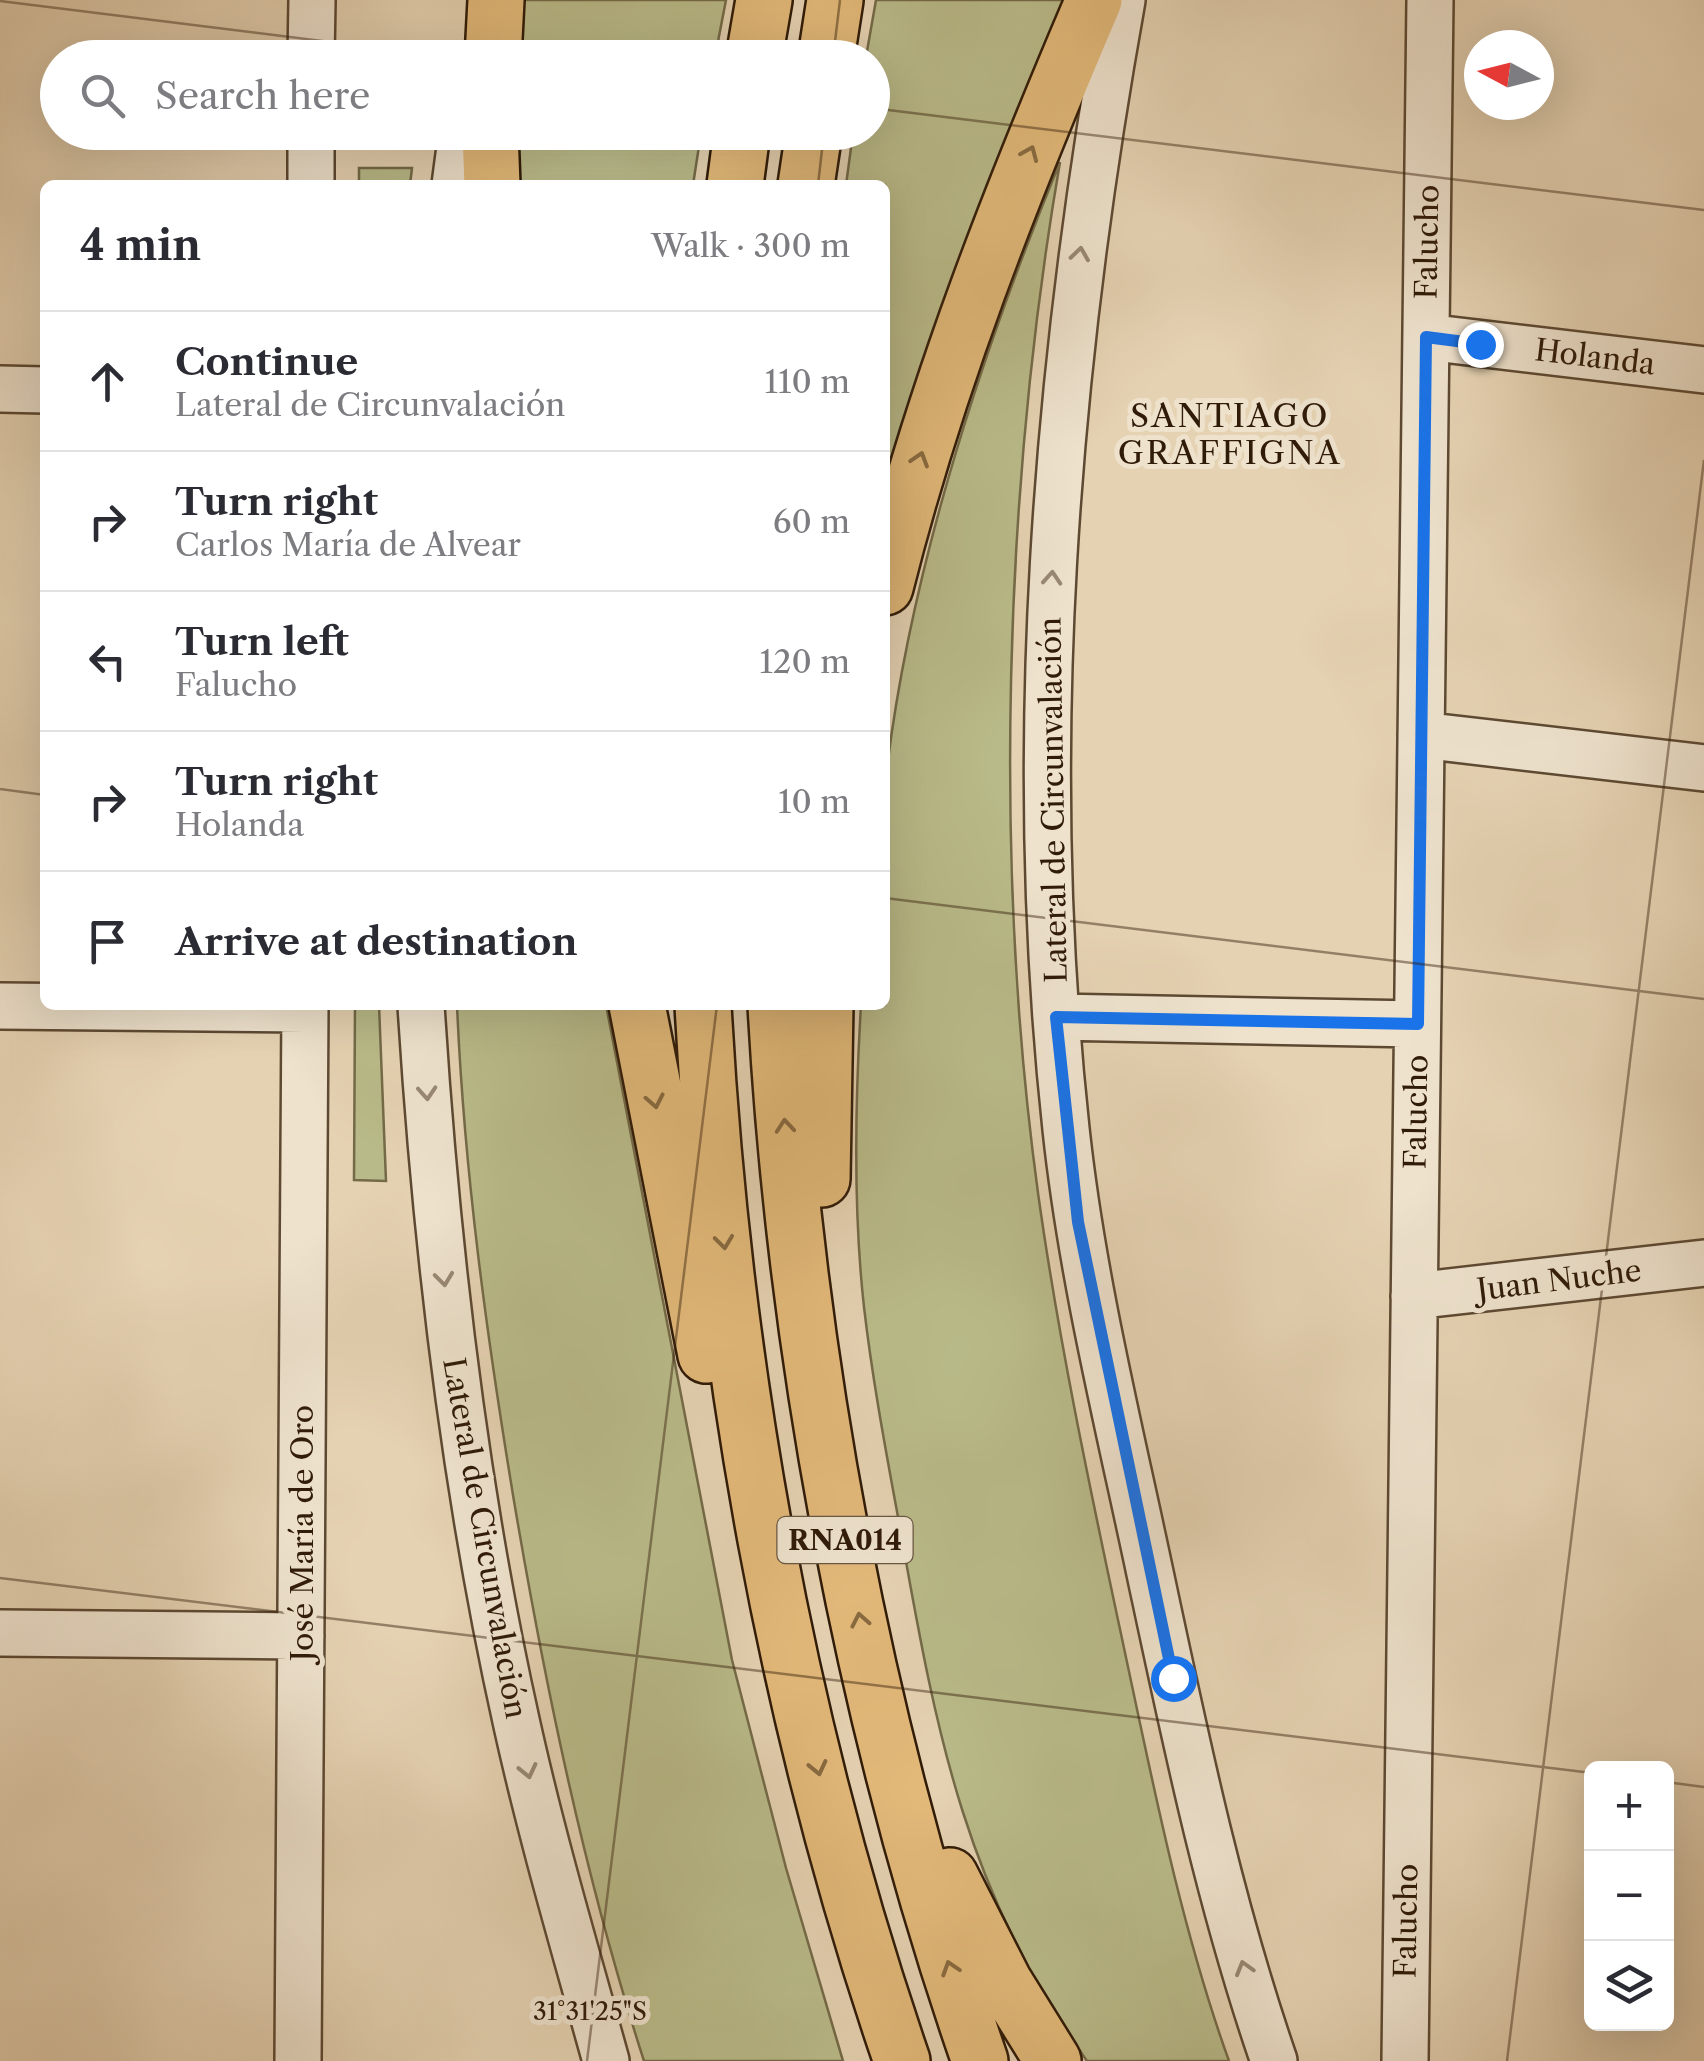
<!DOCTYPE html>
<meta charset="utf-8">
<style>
:root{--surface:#fff;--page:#f2f2f3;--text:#2b2b33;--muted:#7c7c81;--line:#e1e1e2}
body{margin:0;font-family:"Libre Caslon Text",serif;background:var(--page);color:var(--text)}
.controls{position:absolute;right:30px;bottom:30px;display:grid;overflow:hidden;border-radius:15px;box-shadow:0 10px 40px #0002}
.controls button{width:90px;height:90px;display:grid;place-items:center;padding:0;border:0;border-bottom:2px solid var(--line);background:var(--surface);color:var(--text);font:50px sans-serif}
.compass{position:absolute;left:1464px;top:30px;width:90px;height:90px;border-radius:50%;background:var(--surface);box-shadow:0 10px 40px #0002;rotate:277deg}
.stop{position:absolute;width:30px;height:30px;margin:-22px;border:8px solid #1a73e8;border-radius:50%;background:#fff}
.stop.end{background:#1a73e8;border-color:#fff;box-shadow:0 2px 10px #0008}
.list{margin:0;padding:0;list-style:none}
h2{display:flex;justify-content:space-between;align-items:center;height:130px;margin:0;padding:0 40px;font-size:42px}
h2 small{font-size:32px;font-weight:400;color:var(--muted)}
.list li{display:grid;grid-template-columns:65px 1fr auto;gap:30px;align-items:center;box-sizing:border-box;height:140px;padding:0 40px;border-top:2px solid var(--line)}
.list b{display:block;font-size:38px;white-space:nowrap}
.list p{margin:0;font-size:32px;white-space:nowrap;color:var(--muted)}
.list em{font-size:32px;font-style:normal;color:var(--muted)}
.icon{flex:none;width:55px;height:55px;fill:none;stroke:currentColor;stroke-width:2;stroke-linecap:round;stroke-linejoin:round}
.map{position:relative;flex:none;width:1704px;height:2061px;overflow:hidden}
.search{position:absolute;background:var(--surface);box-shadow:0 10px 40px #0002;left:40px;top:40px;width:850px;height:110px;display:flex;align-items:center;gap:25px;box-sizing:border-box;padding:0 35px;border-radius:55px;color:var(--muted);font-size:38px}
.panel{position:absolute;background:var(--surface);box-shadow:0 10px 40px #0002;left:40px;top:180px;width:850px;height:830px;border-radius:15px}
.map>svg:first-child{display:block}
.green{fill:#b9ba89;stroke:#746a48;stroke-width:2.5}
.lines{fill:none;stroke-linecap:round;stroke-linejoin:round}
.minor-casing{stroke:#5d4932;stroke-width:50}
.highway-casing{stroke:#301b08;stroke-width:60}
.minor{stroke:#eee2cd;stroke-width:45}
.highway{stroke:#e2b979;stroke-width:55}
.oneway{stroke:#896a40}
.oneway2{stroke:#988874}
.route{stroke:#1a73e8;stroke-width:12}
.ticks{fill:none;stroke:#301b08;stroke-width:2.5;stroke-opacity:0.45}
.labels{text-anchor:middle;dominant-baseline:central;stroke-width:10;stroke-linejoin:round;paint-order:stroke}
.shield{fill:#eee2cd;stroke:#695743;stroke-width:2.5}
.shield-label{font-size:28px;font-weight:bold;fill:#301b08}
.street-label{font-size:30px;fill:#301b08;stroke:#eee2cd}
.neighbourhood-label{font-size:32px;letter-spacing:2.5px;fill:#301b08;stroke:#eee2cd}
.ticks-label{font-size:25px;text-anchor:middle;fill:#301b08;stroke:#eee2cd;stroke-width:10;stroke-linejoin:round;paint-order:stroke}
</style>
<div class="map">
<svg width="1704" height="2061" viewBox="0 0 1704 2061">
<rect width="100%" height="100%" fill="#e5d2b2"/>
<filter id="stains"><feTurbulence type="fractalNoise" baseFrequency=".002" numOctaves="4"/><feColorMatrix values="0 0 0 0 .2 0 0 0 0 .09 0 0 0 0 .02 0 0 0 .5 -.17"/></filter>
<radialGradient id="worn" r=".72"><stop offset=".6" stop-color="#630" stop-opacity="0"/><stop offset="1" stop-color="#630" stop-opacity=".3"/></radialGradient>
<!-- green -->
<path class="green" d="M 523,0 L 726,0 L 715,57 L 516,58 Z
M 876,0 L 1077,0 L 885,532 L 885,185 L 846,185 L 853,133 L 872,132 L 872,58 L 866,57 Z
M 510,133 L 701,133 L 693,185 L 511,185 Z
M 1060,162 C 1004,489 993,863 1038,1193 C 1058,1336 1088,1479 1118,1620 C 1150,1768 1178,1919 1229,2061 L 1087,2061 C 967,1893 937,1737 902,1539 C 888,1462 873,1385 864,1307 C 853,1209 855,1104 861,1005 L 885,1005 C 885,932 877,848 886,776 C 910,571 982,352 1060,162 Z
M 359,168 L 412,168 L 410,185 L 359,185 Z
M 355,1005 L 379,1005 L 386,1181 L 354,1180 Z
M 457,1005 L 606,1005 L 732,1660 L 786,1868 L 843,2061 L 644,2061 C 585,1878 546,1690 514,1501 C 487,1338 464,1171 457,1005 Z"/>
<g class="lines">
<defs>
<path id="minor" d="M 1122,0 C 1055,372 1025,752 1066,1129 C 1082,1278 1119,1426 1150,1573 C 1185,1737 1219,1902 1274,2061
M 311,58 L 312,0
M 311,185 L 311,132
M 455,185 L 462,132
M 1426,337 L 1704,370
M 0,389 L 45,390
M 1421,735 L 1704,768
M 421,1005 C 436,1246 464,1488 517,1725 C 542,1838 575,1949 606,2061
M 0,1006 L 305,1009
M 1056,1017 L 1417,1024
M 1414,1296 L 1704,1263
M 0,1633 L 301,1636
M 298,2061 L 305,1005
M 1405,2061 L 1430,0"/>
<path id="highway" d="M 493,58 L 496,0
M 754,58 L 764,0
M 826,58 L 835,0
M 490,132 L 492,185
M 735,185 L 742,132
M 806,185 L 814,132
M 885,587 C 936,384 1012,192 1094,0
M 637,1005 L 706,1355
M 703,1005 C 722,1361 786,1724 902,2061
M 776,1005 C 795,1354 865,1731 980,2061
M 822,1179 L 825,1005
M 950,1876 L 1004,1982 L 1053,2061"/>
</defs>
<!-- minor casing -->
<use href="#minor" class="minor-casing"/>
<!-- highway casing -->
<use href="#highway" class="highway-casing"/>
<!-- minor -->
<use href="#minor" class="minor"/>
<!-- highway -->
<use href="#highway" class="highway"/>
</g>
<!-- one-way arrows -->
<defs><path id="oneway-chevron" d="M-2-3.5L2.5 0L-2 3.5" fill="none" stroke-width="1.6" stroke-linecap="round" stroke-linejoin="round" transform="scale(2.5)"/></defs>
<g class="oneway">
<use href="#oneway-chevron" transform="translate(1030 153) rotate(-67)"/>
<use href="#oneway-chevron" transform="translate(920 459) rotate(-73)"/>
<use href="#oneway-chevron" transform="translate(655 1101) rotate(79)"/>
<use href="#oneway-chevron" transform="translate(785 1126) rotate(-95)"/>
<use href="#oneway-chevron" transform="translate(724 1242) rotate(83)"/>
<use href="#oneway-chevron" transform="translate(860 1620) rotate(-101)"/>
<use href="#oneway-chevron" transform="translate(818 1768) rotate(77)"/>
<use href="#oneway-chevron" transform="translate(950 1968) rotate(-108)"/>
</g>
<g class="oneway2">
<use href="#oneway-chevron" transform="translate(1080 254) rotate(-82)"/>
<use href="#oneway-chevron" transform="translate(1052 578) rotate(-86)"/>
<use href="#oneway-chevron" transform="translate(427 1093) rotate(86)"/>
<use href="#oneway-chevron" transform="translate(444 1279) rotate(83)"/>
<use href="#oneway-chevron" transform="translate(528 1771) rotate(77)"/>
<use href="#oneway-chevron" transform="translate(1244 1968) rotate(-106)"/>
</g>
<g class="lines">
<!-- route -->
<path class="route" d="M 1173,1678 L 1078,1222 L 1056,1017 L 1418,1024 L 1426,337 L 1480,344"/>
</g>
<!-- ticks -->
<path class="ticks" d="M 0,1 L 458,58M 833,58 L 840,0M 872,108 L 1704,210M 818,185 L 824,132M 0,789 L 45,795M 885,898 L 1704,999M 0,1578 L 1592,1773M 1666,1782 L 1704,1787M 587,2061 L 717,1005M 1507,2061 L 1704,460"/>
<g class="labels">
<!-- shield labels -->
<rect class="shield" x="777.5" y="1517" width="135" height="46" rx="8"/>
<g class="shield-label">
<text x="845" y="1540">RNA014</text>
</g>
<!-- street labels -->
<g class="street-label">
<text transform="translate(1427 242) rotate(-89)">Falucho</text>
<text transform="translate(1595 357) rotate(7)">Holanda</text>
<text transform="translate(1053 800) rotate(-91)">Lateral de Circunvalación</text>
<text transform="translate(1416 1112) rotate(-89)">Falucho</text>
<text transform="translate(1559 1280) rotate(-7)">Juan Nuche</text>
<text transform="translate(302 1533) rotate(-90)">José María de Oro</text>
<text transform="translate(485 1538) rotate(80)">Lateral de Circunvalación</text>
<text transform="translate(1406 1921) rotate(-89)">Falucho</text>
</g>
<!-- neighbourhood labels -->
<g class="neighbourhood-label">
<text x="1230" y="415">SANTIAGO<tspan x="1230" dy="37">GRAFFIGNA</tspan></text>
</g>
</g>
<g class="ticks-label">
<text x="590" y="2020">31°31'25"S</text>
</g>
<rect width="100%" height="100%" filter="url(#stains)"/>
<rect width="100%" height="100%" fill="url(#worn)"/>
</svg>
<div class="controls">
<button>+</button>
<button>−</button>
<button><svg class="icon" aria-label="layers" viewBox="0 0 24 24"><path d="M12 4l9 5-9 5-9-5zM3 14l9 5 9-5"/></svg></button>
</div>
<svg class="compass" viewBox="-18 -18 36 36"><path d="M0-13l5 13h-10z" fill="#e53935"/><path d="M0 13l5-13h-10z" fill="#7c7c81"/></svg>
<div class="stop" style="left:1173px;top:1678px"></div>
<div class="stop end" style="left:1480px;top:344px"></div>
<div class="search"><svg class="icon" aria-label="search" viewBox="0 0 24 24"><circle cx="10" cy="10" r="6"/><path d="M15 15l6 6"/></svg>Search here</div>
<section class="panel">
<h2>4 min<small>Walk · 300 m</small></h2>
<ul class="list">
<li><svg class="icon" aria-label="ahead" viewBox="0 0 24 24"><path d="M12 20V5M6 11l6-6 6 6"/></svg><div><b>Continue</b><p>Lateral de Circunvalación</p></div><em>110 m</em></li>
<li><svg class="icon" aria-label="right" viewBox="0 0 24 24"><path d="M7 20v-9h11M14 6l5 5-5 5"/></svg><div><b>Turn right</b><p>Carlos María de Alvear</p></div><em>60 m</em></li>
<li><svg class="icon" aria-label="left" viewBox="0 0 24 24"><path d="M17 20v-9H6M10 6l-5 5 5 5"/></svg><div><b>Turn left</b><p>Falucho</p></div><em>120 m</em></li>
<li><svg class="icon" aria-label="right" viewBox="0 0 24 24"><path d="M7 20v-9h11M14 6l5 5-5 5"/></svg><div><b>Turn right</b><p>Holanda</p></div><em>10 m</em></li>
<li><svg class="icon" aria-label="arrive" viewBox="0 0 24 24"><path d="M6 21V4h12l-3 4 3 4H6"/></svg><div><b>Arrive at destination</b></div></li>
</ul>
</section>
</div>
